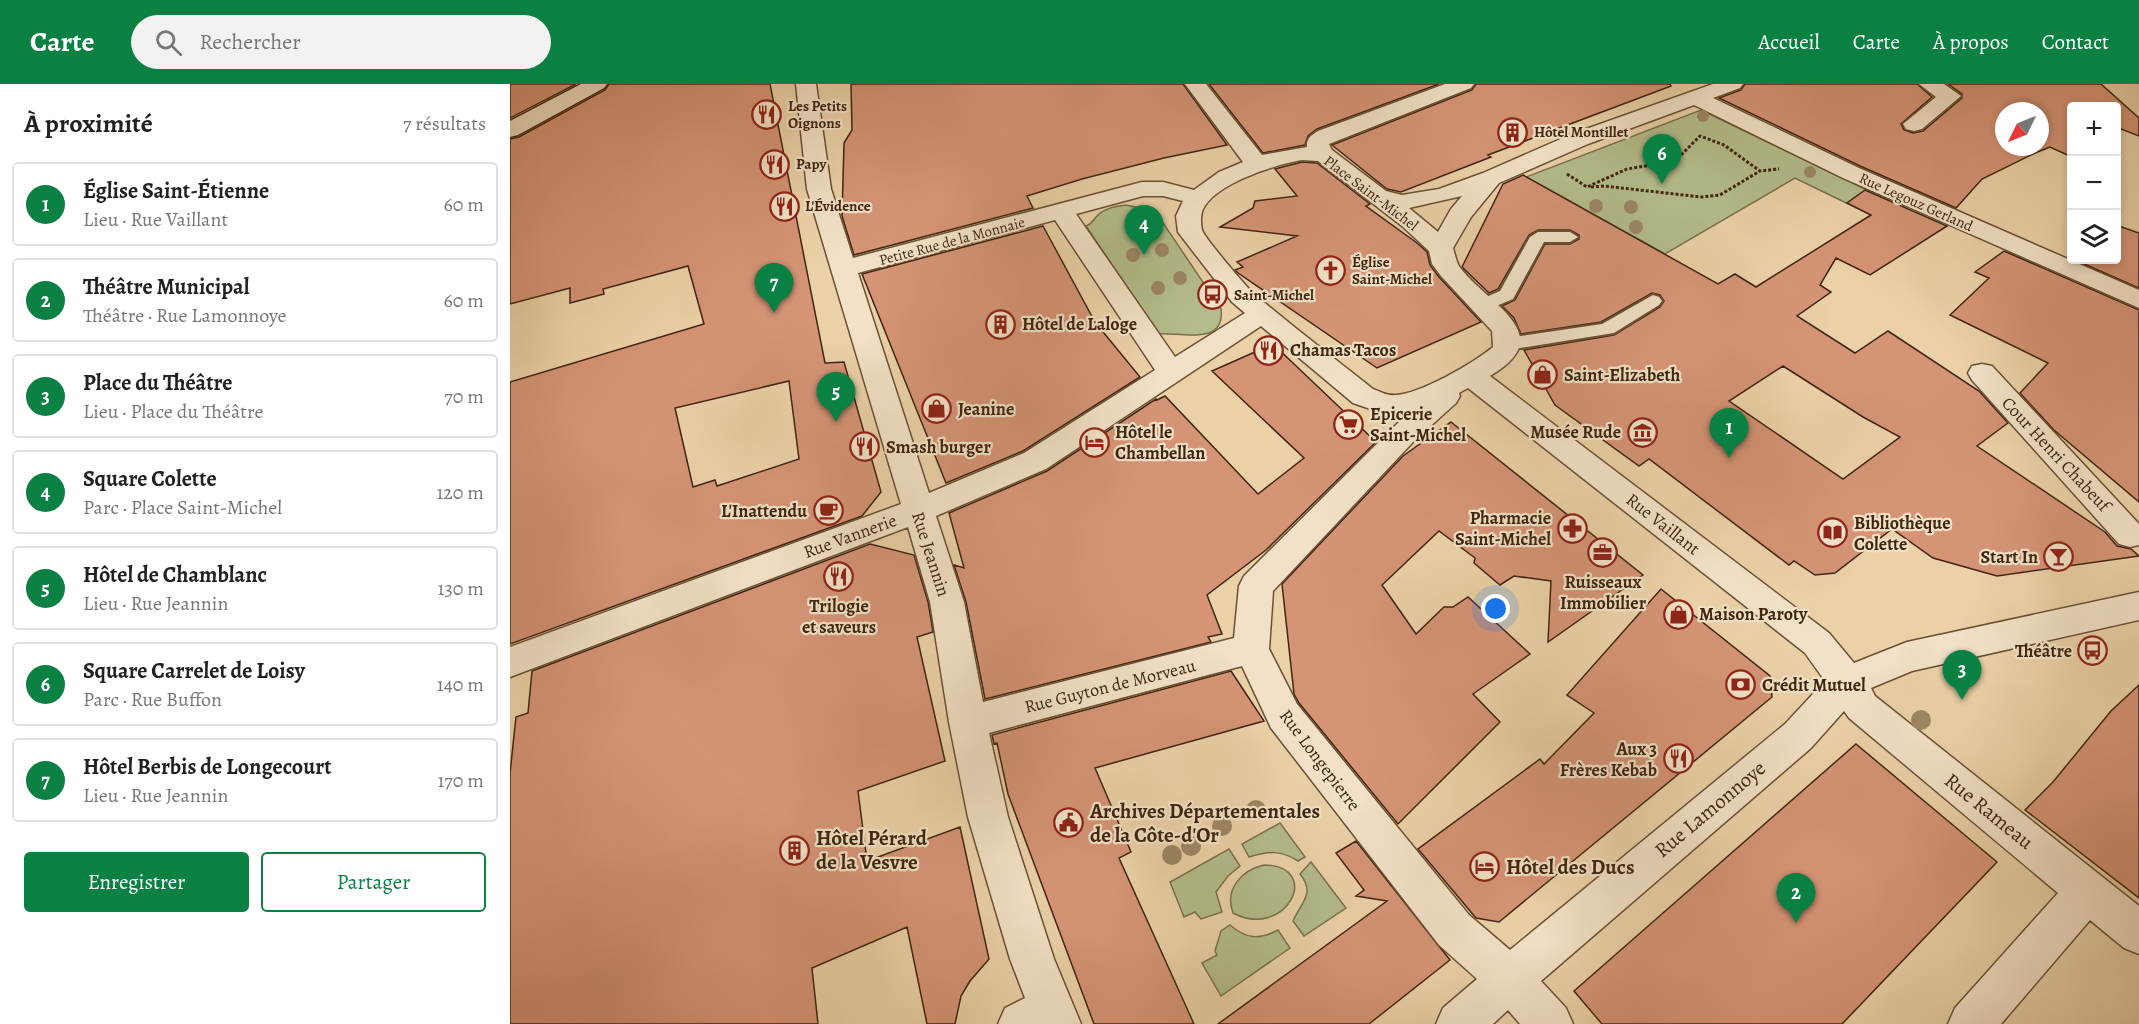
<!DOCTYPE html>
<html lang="fr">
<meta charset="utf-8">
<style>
:root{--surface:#fff;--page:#f2f2f2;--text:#222;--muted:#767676;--line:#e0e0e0;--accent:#0b8043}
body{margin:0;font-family:Alegreya,serif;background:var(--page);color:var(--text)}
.controls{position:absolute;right:18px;top:18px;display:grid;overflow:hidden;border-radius:6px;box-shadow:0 3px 9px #0003}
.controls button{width:54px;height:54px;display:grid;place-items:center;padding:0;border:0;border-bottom:2px solid var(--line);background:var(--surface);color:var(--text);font:30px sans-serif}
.compass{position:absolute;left:1485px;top:18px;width:54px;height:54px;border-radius:50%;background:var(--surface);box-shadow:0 3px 9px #0003;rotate:227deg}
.you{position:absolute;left:986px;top:525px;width:21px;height:21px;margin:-15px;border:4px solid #fff;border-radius:50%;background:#1a73e8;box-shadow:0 0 0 9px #1a73e833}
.badge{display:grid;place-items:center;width:39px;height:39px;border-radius:50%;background:var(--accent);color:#fff;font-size:20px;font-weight:700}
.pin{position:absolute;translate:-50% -50px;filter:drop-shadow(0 2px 3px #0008)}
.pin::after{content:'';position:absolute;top:32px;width:21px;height:18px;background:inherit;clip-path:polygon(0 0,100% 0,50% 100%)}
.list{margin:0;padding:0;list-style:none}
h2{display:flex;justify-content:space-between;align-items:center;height:78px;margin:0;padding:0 24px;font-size:26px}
h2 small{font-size:20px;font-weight:400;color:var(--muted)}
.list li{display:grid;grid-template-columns:39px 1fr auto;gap:18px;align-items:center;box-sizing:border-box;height:84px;margin:0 12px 12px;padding:0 12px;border:2px solid var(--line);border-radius:6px}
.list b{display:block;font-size:22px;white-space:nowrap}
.list p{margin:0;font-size:20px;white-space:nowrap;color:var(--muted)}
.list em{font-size:20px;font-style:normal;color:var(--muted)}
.actions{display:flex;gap:12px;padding:18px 24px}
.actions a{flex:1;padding:14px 0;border:2px solid var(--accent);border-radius:6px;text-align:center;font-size:21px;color:var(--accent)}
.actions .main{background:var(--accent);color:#fff}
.icon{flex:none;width:33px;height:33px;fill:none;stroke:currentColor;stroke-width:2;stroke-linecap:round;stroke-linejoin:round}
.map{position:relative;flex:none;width:1629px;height:940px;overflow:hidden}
header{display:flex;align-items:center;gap:36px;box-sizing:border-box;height:84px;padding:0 30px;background:var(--accent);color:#fff}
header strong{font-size:28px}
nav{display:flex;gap:33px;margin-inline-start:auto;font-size:21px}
.search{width:420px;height:54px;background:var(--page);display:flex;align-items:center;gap:15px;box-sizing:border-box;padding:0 21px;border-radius:33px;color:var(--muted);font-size:22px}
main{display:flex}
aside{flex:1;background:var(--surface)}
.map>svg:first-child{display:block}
.green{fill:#b3bc8a;stroke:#79704c;stroke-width:1.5}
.building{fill:#d59476;stroke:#3f250e;stroke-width:1.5;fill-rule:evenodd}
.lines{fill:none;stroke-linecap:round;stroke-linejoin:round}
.lane-casing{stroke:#6a5034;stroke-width:4}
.street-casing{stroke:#6a5034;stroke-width:3}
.secondary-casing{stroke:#3f250e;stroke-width:3}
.path{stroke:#3f250e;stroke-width:3;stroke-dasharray:3 2;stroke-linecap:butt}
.lane{fill:#f2e1c6;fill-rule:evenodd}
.street{fill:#f2e1c6;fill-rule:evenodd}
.secondary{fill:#f2e1c6;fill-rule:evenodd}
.tree{fill:#9c8764}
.labels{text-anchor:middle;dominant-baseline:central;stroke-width:4.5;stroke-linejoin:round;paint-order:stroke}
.far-poi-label{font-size:15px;font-weight:bold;fill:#3f250e;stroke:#f2e1c6;text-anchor:start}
.far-street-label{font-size:15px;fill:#3f250e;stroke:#f2e1c6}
.poi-label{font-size:18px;font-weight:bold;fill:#3f250e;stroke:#f2e1c6;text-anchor:start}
.street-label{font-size:18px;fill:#3f250e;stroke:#f2e1c6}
.near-street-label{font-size:21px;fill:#3f250e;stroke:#f2e1c6}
.near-poi-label{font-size:21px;font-weight:bold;fill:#3f250e;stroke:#f2e1c6;text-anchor:start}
</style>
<header>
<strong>Carte</strong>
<div class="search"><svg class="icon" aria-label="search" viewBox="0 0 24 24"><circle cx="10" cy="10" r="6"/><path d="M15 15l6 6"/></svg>Rechercher</div>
<nav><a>Accueil</a><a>Carte</a><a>À propos</a><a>Contact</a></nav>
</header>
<main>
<aside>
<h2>À proximité<small>7 résultats</small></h2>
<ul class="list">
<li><span class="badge">1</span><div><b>Église Saint-Étienne</b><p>Lieu · Rue Vaillant</p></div><em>60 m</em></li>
<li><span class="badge">2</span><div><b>Théâtre Municipal</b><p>Théâtre · Rue Lamonnoye</p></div><em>60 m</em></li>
<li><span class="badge">3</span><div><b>Place du Théâtre</b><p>Lieu · Place du Théâtre</p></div><em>70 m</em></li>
<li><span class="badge">4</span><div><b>Square Colette</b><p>Parc · Place Saint-Michel</p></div><em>120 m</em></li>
<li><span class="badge">5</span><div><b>Hôtel de Chamblanc</b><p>Lieu · Rue Jeannin</p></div><em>130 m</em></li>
<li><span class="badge">6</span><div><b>Square Carrelet de Loisy</b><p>Parc · Rue Buffon</p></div><em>140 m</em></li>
<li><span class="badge">7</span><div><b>Hôtel Berbis de Longecourt</b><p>Lieu · Rue Jeannin</p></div><em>170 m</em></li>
</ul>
<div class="actions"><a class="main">Enregistrer</a><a>Partager</a></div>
</aside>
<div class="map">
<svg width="1629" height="940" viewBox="0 0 1629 940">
<rect width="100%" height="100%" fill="#ebd1a8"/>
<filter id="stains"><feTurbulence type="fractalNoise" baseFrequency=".00333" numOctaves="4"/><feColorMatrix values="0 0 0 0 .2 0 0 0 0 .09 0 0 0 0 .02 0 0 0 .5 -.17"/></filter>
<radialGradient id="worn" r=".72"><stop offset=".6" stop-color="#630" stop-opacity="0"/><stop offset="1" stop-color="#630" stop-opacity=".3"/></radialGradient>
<!-- green -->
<path class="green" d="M 1191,26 L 1355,105 L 1378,116 L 1361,131 L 1285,94 L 1155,170 L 1016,93 Z
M 616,121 L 635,125 L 643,124 L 711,225 C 716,264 665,247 648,250 L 576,142 C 582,140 583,136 587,132 C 594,124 606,122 616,121 Z
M 770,739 L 795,773 L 788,777 C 771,766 759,767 739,773 L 732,760 Z
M 719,765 L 730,782 L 718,792 L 706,808 L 712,828 L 691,835 L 685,828 L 674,833 L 660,798 Z
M 801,778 L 836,824 L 794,852 L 783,837 C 791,818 806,810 790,790 Z
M 754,781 C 814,782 776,857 723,829 C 714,805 732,786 754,781 Z
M 720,841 C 736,855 749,856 768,846 L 780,864 L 711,912 L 692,879 L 707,871 L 705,867 L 711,847 Z"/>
<!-- building -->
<path class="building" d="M 0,0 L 66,0 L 0,34 Z
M 99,0 L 260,0 L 315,279 L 334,278 L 371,408 L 352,432 L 0,560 L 0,298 L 194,240 L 178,182 L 93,205 L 94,210 L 60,219 L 60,204 L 0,220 L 0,55 L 9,53 L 95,6 ZM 279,297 L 289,375 L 207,402 L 205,396 L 183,403 L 165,324 Z
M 341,0 L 673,0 L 717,61 L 654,74 L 572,95 L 517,112 L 523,124 L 344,171 L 332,132 L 334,59 L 342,46 Z
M 699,0 L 929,0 L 807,45 L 798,52 L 795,61 L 753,69 Z
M 966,0 L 1160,0 L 1161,2 L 978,71 L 981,73 L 891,108 L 877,105 L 822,61 L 962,6 Z
M 1235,0 L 1407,0 L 1422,13 L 1391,40 L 1394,46 L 1403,49 L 1413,47 L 1452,14 L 1452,10 L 1438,0 L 1591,0 L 1629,34 L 1629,52 L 1606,43 L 1606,22 L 1562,22 L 1562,73 L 1540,63 L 1525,69 L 1472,95 L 1446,124 L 1350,82 L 1209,14 L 1231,6 ZM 1494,27 L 1530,27 L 1530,63 L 1494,63 Z
M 792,78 L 807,79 L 860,120 L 856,122 L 907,159 L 917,168 L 920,181 L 929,193 L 971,238 L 867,284 L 728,189 L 725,186 L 733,183 L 727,178 L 787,152 L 710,143 L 743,124 L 745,117 L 787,112 L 765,85 Z
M 1013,91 L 1208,200 L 1225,190 L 1246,203 L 1361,131 L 1337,119 L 1355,106 L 1437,142 L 1360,191 L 1326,174 L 1310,201 L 1321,208 L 1287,232 L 1345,269 L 1378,247 L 1469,307 L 1498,339 L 1467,362 L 1595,448 L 1607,462 L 1621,465 L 1629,472 L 1487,492 L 1423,474 L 1382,445 L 1325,489 L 1305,491 L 1284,477 L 1279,481 L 1139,375 L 1129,382 L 1045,321 L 1014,266 L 1104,251 L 1150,223 L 1154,217 L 1150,211 L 1142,209 L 1091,238 L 1011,250 L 1004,234 L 992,222 L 1005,216 L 1035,160 L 1060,160 L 1069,155 L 1069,151 L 1060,146 L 1028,146 L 1019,151 L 988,205 L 979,209 L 952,183 L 993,100 ZM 1273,282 L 1353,333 L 1390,353 L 1333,395 L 1219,317 Z
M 1606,141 L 1629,149 L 1629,204 L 1565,176 L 1606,176 Z
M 533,142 L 585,238 L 630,293 L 513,367 L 436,399 L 352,190 Z
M 1494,167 L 1629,226 L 1629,418 L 1544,346 L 1510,309 L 1538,279 L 1440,231 L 1479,194 L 1465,188 Z
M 763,260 L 866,358 L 756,466 L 697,511 L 712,550 L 698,553 L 701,558 L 475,615 L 456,518 L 444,481 L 454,484 L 439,429 L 537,387 L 646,315 L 647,316 L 655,312 L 748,410 L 794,374 L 702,287 Z
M 941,338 L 1133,491 L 1038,558 L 1041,497 L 1004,492 L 990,501 L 964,479 L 965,474 L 929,447 L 872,501 L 906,550 L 934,523 L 943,523 L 958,513 L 1020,570 L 963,610 L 990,638 L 888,740 L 789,619 L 784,610 L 772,500 L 893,372 Z
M 360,460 L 404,471 L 418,518 L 423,548 L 407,553 L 435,677 L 348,707 L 357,777 L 450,743 L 479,875 L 460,897 L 451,912 L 445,940 L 417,940 L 397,843 L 302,884 L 308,940 L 0,940 L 0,689 L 6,633 L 18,629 L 22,587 Z
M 1151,505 L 1260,592 L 1262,613 L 989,838 L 966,834 L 908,765 L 1030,675 L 1034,680 L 1084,629 L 1057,611 Z
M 721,587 L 754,637 L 585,684 L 621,768 L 609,774 L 684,940 L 584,940 L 498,710 L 487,659 L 484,660 L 482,651 Z
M 1629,601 L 1629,814 L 1515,726 L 1543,698 L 1601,627 Z
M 1346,660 L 1487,778 L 1332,940 L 1092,940 L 1064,907 Z
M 846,757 L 940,876 L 859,940 L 708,940 L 877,817 L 846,812 L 854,806 L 826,769 Z"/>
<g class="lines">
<defs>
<path id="lane" d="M 1028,148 L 1060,148 L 1068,153 L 1060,158 L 1034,158 L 1003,215 L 979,225 L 967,225 L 964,221 L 967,217 L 990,207 L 1020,153 Z
M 1143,211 L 1149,213 L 1152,217 L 1149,221 L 1104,249 L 998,266 L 991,264 L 989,260 L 991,256 L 998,254 L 1092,240 Z"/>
<path id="street" d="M 286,0 L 306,0 L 321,105 L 343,174 L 632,98 L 653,98 L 684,106 L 709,88 L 733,78 L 675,0 L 696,0 L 752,71 L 797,63 C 796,54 802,51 808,47 L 935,0 L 964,0 L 961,4 L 819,60 L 822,66 L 876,107 L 892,111 L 929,105 L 973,89 L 1062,50 L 1203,0 L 1233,0 L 1230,4 L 1203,14 L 1349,84 L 1629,206 L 1629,224 L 1333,94 L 1184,21 L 1078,60 L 989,99 L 961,133 L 943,164 C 945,170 946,177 949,182 C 976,220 1052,250 980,292 L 1319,549 L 1344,579 L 1397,558 L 1629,508 L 1629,536 L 1402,587 L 1361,604 L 1365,612 L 1629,822 L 1629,870 L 1614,864 L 1580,836 L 1491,940 L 1438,940 L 1445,924 L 1548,809 L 1339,634 L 1334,627 L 1301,664 L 1031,897 L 1056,924 L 1063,940 L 1010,940 L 998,926 L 983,940 L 926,940 L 933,924 L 967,895 L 929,861 L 761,644 L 732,582 L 479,649 L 498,733 L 544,875 L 571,940 L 488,940 L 495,924 L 515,914 L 500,875 L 458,733 L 439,638 L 420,518 L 398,443 L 0,593 L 0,563 L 391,420 L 297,105 ZM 792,76 L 808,77 L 892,142 L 919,167 L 922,180 L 931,192 L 982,247 L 983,263 C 964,279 910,310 886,311 C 877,312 871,308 863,305 C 823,273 781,242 742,208 C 733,199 699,159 693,148 C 691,145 691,138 691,135 C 690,103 767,80 792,76 ZM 633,112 L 653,112 L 673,117 L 666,132 L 668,148 L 722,218 L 735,229 L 665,273 L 566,130 ZM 952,112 L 941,125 L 928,148 L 899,124 ZM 545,136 L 645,286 L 514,369 L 419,409 L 348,189 ZM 751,242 L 843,319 L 875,330 L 898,329 L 734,492 L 729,502 L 724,554 L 473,618 L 454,518 L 426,432 L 536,385 ZM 958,304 L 1295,569 L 1315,597 L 1275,640 L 1000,866 L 959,831 L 787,620 L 759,565 L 763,507 L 903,358 L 946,319 L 950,312 L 949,309 Z
M 1409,0 L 1434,0 L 1451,12 L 1412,45 L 1404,47 L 1396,45 L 1393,40 L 1426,13 Z
M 1472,280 L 1482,282 L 1629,440 L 1629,461 L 1620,463 L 1609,460 L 1462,296 L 1458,289 L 1462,282 Z"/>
<path id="secondary" d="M 71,0 L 97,0 L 94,4 L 8,51 L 0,53 L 0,37 Z"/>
</defs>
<!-- lane casing -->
<use href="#lane" class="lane-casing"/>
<!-- street casing -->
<use href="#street" class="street-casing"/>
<!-- secondary casing -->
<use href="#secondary" class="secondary-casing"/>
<!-- path -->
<path class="path" d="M 1057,90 L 1077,103 L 1117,85 L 1165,77 L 1190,52 L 1214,61 L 1250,87 L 1269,85
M 1081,103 L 1094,102 L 1191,113 L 1210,111 L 1250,87"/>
<!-- lane -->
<use href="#lane" class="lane"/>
<!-- street -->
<use href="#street" class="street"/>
<!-- secondary -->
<use href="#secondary" class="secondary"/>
</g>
<!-- trees -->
<g class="tree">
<circle cx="1193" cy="32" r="6"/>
<circle cx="1300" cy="88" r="6"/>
<circle cx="1086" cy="122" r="7"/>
<circle cx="1121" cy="123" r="7"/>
<circle cx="1126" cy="143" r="7"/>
<circle cx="652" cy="166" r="7"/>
<circle cx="623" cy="171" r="7"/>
<circle cx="670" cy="194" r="7"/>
<circle cx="648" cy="204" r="7"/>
<circle cx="1411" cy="636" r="10"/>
<circle cx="746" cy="726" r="10"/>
<circle cx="712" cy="742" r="10"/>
<circle cx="681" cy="762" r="10"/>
<circle cx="662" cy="771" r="10"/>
</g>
<!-- icons -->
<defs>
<symbol id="restaurant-ring" viewBox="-11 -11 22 22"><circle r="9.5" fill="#f2e1c6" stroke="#8f2418" stroke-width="1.5"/><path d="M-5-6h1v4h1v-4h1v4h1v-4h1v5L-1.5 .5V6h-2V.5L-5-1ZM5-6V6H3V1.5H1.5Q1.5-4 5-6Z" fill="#8f2418"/></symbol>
<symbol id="building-ring" viewBox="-11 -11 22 22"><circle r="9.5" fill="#f2e1c6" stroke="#8f2418" stroke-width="1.5"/><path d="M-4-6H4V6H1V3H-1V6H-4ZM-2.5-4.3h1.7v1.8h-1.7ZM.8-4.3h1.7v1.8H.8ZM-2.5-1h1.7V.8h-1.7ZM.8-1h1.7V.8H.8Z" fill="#8f2418"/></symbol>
<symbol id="church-ring" viewBox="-11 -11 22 22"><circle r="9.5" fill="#f2e1c6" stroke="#8f2418" stroke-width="1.5"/><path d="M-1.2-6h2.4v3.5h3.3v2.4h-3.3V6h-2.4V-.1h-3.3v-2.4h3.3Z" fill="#8f2418"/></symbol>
<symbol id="bus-ring" viewBox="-11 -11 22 22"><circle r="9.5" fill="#f2e1c6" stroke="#8f2418" stroke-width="1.5"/><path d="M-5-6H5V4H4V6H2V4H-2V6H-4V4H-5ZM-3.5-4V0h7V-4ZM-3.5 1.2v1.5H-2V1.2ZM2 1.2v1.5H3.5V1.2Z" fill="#8f2418"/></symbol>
<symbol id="shop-ring" viewBox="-11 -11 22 22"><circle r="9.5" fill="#f2e1c6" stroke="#8f2418" stroke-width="1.5"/><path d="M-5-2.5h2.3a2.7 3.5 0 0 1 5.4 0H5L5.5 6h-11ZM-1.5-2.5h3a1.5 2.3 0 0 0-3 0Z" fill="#8f2418"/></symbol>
<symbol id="supermarket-ring" viewBox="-11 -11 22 22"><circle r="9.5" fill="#f2e1c6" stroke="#8f2418" stroke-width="1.5"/><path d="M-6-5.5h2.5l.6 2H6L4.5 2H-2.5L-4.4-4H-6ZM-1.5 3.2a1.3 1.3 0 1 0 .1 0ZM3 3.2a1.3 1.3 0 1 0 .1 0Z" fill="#8f2418"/></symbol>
<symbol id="museum-ring" viewBox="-11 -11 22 22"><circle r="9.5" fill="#f2e1c6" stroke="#8f2418" stroke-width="1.5"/><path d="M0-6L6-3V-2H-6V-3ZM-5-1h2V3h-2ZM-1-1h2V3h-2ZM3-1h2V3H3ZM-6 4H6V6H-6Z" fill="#8f2418"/></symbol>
<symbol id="hotel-ring" viewBox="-11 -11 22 22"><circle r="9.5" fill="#f2e1c6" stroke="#8f2418" stroke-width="1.5"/><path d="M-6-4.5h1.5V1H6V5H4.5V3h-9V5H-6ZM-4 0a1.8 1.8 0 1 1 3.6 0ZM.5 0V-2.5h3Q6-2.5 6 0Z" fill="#8f2418"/></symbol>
<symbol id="cafe-ring" viewBox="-11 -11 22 22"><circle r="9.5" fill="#f2e1c6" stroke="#8f2418" stroke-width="1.5"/><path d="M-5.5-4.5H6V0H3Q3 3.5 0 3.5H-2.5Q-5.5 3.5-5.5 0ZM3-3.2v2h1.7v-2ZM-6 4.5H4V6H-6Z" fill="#8f2418"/></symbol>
<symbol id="pharmacy-ring" viewBox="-11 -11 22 22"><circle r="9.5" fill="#f2e1c6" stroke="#8f2418" stroke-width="1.5"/><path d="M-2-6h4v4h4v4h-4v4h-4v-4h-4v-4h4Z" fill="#8f2418"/></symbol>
<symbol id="library-ring" viewBox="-11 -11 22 22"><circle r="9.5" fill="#f2e1c6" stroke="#8f2418" stroke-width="1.5"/><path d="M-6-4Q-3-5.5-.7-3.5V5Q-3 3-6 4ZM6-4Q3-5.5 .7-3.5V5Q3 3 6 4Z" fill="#8f2418"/></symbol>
<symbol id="office-ring" viewBox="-11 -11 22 22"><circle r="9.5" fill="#f2e1c6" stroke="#8f2418" stroke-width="1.5"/><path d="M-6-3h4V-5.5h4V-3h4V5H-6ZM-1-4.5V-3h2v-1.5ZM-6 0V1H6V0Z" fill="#8f2418"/></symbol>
<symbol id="bar-ring" viewBox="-11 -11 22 22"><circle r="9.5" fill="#f2e1c6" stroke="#8f2418" stroke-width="1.5"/><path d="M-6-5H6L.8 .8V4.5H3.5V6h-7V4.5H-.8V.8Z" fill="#8f2418"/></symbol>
<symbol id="bank-ring" viewBox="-11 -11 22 22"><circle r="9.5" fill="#f2e1c6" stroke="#8f2418" stroke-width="1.5"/><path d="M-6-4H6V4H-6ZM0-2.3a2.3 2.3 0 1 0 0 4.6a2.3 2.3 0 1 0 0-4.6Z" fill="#8f2418"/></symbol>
<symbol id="civic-ring" viewBox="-11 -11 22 22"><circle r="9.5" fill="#f2e1c6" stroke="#8f2418" stroke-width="1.5"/><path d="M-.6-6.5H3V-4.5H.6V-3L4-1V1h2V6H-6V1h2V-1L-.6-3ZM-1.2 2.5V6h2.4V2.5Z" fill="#8f2418"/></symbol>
</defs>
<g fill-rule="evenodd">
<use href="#restaurant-ring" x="240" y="14" width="33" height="33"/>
<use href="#building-ring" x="986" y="32" width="33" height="33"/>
<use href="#restaurant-ring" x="248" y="64" width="33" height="33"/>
<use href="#restaurant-ring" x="258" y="106" width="33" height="33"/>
<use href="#church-ring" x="804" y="170" width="33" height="33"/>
<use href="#bus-ring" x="686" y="194" width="33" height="33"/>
<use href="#building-ring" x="474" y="224" width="33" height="33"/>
<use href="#restaurant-ring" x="742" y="250" width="33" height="33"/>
<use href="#shop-ring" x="1016" y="274" width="33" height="33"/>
<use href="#shop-ring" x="410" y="308" width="33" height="33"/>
<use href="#supermarket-ring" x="822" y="324" width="33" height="33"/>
<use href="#museum-ring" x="1116" y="332" width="33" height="33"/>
<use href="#hotel-ring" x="568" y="342" width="33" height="33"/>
<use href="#restaurant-ring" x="338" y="346" width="33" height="33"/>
<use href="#cafe-ring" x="302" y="410" width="33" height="33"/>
<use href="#pharmacy-ring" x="1046" y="428" width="33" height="33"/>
<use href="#library-ring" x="1306" y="432" width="33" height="33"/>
<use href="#office-ring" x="1076" y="452" width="33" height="33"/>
<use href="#bar-ring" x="1532" y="456" width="33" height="33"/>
<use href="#restaurant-ring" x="312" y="476" width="33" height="33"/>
<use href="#shop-ring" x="1152" y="514" width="33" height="33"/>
<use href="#bus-ring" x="1566" y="550" width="33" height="33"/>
<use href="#bank-ring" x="1214" y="584" width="33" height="33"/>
<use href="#restaurant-ring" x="1152" y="658" width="33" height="33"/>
<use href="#civic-ring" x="542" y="722" width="33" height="33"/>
<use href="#building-ring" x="268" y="750" width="33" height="33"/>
<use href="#hotel-ring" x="958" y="766" width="33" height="33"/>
</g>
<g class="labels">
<!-- far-poi labels -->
<g class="far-poi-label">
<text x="278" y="22">Les Petits<tspan x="278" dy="17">Oignons</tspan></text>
<text x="1024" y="48">Hôtel Montillet</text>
<text x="286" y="80">Papy</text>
<text x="295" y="122">L'Évidence</text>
<text x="842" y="178">Église<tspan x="842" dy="17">Saint-Michel</tspan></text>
<text x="724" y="211">Saint-Michel</text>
</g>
<!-- far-street labels -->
<g class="far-street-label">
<text transform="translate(861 109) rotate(37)">Place Saint-Michel</text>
<text transform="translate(1406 118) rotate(24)">Rue Legouz Gerland</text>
<text transform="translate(442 157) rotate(-15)">Petite Rue de la Monnaie</text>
</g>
<!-- poi labels -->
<g class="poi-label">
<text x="512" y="240">Hôtel de Laloge</text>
<text x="780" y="266">Chamas Tacos</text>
<text x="1054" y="291">Saint-Elizabeth</text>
<text x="448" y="325">Jeanine</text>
<text x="860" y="330">Epicerie<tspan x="860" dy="21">Saint-Michel</tspan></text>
<text x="605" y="348">Hôtel le<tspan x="605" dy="21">Chambellan</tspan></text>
<text x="1111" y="348" text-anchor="end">Musée Rude</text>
<text x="376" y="363">Smash burger</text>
<text x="297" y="427" text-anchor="end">L'Inattendu</text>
<text x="1041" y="434" text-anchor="end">Pharmacie<tspan x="1041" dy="21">Saint-Michel</tspan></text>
<text x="1344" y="439">Bibliothèque<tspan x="1344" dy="21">Colette</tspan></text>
<text x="1528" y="473" text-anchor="end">Start In</text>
<text x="1093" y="498" text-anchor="middle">Ruisseaux<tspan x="1093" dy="21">Immobilier</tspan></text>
<text x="329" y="522" text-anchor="middle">Trilogie<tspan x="329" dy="21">et saveurs</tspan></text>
<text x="1189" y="530">Maison Paroty</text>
<text x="1562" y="567" text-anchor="end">Théâtre</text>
<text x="1252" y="601">Crédit Mutuel</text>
<text x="1147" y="665" text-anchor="end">Aux 3<tspan x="1147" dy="21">Frères Kebab</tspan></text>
</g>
<!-- street labels -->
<g class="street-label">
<text transform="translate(1546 370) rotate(47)">Cour Henri Chabeuf</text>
<text transform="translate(1153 440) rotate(38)">Rue Vaillant</text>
<text transform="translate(340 452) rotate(-20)">Rue Vannerie</text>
<text transform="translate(421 470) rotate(72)">Rue Jeannin</text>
<text transform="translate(600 602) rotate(-14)">Rue Guyton de Morveau</text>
<text transform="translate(810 676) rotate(53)">Rue Longepierre</text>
</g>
<!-- near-street labels -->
<g class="near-street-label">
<text transform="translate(1200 725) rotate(-40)">Rue Lamonnoye</text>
<text transform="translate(1479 727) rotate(39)">Rue Rameau</text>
</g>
<!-- near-poi labels -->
<g class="near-poi-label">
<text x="580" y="727">Archives Départementales<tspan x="580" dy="24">de la Côte-d'Or</tspan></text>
<text x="306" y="754">Hôtel Pérard<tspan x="306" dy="24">de la Vesvre</tspan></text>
<text x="996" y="783">Hôtel des Ducs</text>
</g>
</g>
<rect width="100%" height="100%" filter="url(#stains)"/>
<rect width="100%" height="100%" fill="url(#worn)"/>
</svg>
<div class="controls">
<button>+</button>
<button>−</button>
<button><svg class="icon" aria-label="layers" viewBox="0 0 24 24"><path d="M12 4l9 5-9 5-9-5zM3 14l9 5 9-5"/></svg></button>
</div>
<svg class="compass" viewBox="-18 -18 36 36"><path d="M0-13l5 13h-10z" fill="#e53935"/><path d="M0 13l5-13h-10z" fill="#767676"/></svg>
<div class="you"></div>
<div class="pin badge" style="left:1219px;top:374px">1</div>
<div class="pin badge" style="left:1286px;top:839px">2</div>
<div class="pin badge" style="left:1452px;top:616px">3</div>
<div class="pin badge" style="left:634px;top:171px">4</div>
<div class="pin badge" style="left:326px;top:338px">5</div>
<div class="pin badge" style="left:1152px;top:100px">6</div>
<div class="pin badge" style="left:264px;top:229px">7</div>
</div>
</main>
